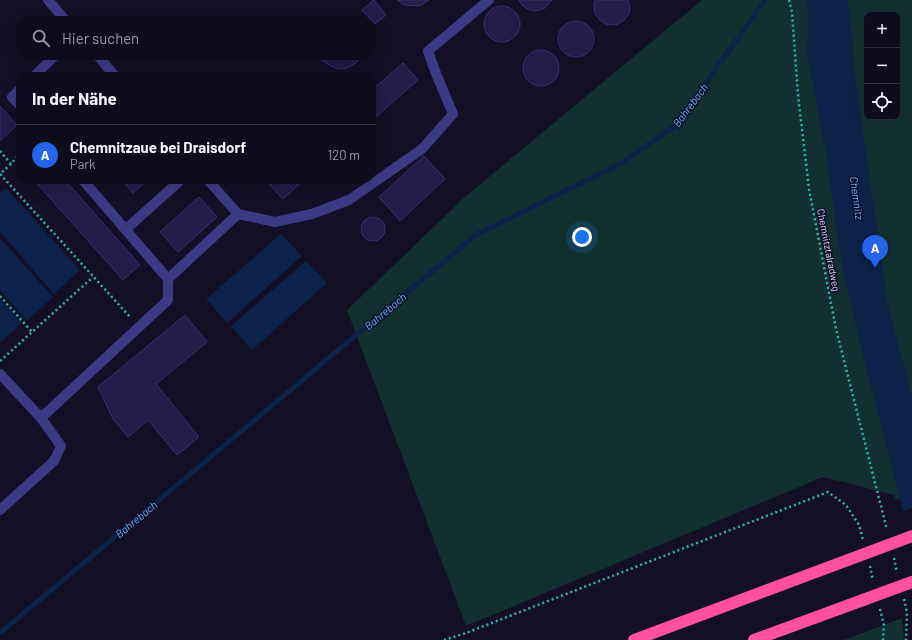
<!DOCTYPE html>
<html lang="de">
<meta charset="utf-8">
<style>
:root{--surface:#0e0b1c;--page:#1c1929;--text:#f1f3f6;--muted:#9b9ba3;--line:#2e2b3b;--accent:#2563eb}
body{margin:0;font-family:Barlow,sans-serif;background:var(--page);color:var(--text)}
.controls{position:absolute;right:12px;top:12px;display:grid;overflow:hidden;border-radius:8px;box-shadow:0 4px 16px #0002}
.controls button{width:36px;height:36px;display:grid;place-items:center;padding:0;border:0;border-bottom:1px solid var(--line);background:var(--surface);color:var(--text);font:20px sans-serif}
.you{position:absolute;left:582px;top:237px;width:14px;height:14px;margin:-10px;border:3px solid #fff;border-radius:50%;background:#1a73e8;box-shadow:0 0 0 6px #1a73e833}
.badge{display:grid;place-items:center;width:26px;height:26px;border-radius:50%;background:var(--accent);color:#fff;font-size:13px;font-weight:700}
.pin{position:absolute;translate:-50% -33px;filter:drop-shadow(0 1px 2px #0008)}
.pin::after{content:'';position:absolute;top:21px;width:14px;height:12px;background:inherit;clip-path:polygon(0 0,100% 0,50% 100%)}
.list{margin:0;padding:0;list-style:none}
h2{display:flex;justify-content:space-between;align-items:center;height:52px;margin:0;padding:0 16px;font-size:17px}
h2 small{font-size:13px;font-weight:400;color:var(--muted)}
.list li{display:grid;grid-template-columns:26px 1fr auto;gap:12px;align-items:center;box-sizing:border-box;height:60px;padding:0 16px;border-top:1px solid var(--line)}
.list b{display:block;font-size:15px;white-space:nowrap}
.list p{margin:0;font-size:13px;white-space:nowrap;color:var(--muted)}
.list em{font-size:13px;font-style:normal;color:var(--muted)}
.icon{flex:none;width:22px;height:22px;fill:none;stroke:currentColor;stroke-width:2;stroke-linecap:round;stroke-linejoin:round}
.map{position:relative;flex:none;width:912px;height:640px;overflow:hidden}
.search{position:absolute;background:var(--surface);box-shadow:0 4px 16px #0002;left:16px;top:16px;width:360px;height:44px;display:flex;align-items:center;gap:10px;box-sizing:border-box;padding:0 14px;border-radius:16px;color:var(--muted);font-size:15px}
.panel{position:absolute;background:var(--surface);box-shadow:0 4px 16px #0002;left:16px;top:72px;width:360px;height:112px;border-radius:16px}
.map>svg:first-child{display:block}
.green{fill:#12302f;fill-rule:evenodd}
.water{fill:#0c2248}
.pier{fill:#130f26}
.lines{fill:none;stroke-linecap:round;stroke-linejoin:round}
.stream{stroke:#0c2248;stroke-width:5}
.building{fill:#241b47;stroke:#3b2d73}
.path{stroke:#2fb8b0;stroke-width:2.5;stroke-dasharray:2 3;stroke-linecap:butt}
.minor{stroke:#3d3a85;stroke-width:10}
.highway{stroke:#ff4fa3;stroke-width:12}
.highway-bridge{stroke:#ff4fa3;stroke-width:12}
.labels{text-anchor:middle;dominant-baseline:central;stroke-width:3;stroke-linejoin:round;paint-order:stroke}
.street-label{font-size:10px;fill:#d9d4ff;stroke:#130f26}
.water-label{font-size:11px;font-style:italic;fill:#62b6ff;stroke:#130f26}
</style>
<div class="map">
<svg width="912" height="640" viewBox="0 0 912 640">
<rect width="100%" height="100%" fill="#130f26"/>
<!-- green -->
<path class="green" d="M 702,0 L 912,0 L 912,494 L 896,500 L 894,495 L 823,477 L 466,626 L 347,310 L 466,196 ZM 867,15 L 897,15 L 897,117 L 867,117 Z
M 902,618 L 904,640 L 844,640 Z"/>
<!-- water -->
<path class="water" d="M 806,0 L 848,0 L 856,83 L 888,306 L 912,397 L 912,549 L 899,496 L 859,339 L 841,260 L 826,153 L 807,54 L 809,12 Z
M 6,188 L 80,270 L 54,294 L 0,232 L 0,193 Z
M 281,234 L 302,256 L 227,323 L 206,299 Z
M 0,238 L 53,297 L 27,321 L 0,290 Z
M 306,261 L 327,283 L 252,350 L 231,326 Z
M 0,299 L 22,323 L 0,343 Z"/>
<!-- pier -->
<path class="pier" d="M 912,508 L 912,551 L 910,549 L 901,512 Z"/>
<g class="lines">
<!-- stream -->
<path class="stream" d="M 0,633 L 477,234 L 618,165 L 675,126 L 765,0"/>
</g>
<!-- building -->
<path class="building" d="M 374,0 L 386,15 L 375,24 L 362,10 Z
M 397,0 L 429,0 L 421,5 L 416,6 L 405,5 Z
M 519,0 L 552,0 L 545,8 L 537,11 L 533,11 L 526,8 L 523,6 Z
M 595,0 L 628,0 L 630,8 L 629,14 L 624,20 L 618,24 L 614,25 L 606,24 L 600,20 L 595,14 L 594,6 Z
M484 24a18 18 0 1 1 36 0a18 18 0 1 1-36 0Z
M558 39a18 18 0 1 1 36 0a18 18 0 1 1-36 0Z
M523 68a18 18 0 1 1 36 0a18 18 0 1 1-36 0Z
M 319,55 L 362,55 L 357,62 L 349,67 L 344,69 L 338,69 L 329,65 L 321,59 Z
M 403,63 L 418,80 L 371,121 L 371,91 Z
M 0,106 L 17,125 L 0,141 Z
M 424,156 L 445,179 L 400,221 L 379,197 Z
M 33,179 L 64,179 L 140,265 L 123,280 Z
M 123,179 L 149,179 L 133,193 L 122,180 Z
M 272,179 L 305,179 L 283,199 L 268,183 Z
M 199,197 L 217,217 L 178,252 L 160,232 Z
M361 229a12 12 0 1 1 24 0a12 12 0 1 1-24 0Z
M 185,315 L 207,342 L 156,384 L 199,437 L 177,455 L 148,420 L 128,437 L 113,419 L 98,387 Z"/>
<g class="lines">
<!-- path -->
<path class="path" d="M 789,0 L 792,12 L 798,95 L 809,189 L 836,329 L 887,530
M 0,151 L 11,164 L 21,152
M 11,164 L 0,174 L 131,318
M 0,296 L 32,332
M 0,361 L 93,277
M 894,558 L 897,573
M 870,566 L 873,581
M 904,599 L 907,613 L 906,640
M 880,609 L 884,625 L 883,640
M 444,640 L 466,633 L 828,492 L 846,505 L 859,525 L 863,540"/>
<!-- minor -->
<path class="minor" d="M 48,0 L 66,21
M 97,55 L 116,77
M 33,77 L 56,55
M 21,88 L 12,97 L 21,107
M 82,179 L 168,279
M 207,179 L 238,214 L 275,222 L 312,214 L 349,200 L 422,149 L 453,114 L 435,71 L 428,51 L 489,0
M 126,229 L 182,179
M 0,374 L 41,418
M 0,510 L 54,461 L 61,446 L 41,418 L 168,300 L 168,279 L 238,214"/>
<!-- highway -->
<path class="highway" d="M 634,640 L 848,560
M 754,640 L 863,600"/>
<!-- highway-bridge -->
<path class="highway-bridge" d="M 848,560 L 912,536
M 863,600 L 912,582"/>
</g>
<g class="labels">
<!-- street labels -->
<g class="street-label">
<text transform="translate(829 250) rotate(79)">Chemnitztalradweg</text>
</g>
<!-- water labels -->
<g class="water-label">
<text transform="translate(690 105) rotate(-53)">Bahrebach</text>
<text transform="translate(857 198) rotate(82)">Chemnitz</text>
<text transform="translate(385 311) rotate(-40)">Bahrebach</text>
<text transform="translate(136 519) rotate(-40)">Bahrebach</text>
</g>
</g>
</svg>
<div class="controls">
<button>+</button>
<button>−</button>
<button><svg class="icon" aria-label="locate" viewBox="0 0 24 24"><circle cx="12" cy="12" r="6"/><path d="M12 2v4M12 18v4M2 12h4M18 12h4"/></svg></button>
</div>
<div class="you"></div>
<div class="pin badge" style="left:875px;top:268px">A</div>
<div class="search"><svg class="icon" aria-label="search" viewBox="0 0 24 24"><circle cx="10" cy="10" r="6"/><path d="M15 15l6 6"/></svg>Hier suchen</div>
<section class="panel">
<h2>In der Nähe<small></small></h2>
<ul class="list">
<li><span class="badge">A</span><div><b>Chemnitzaue bei Draisdorf</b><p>Park</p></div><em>120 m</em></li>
</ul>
</section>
</div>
